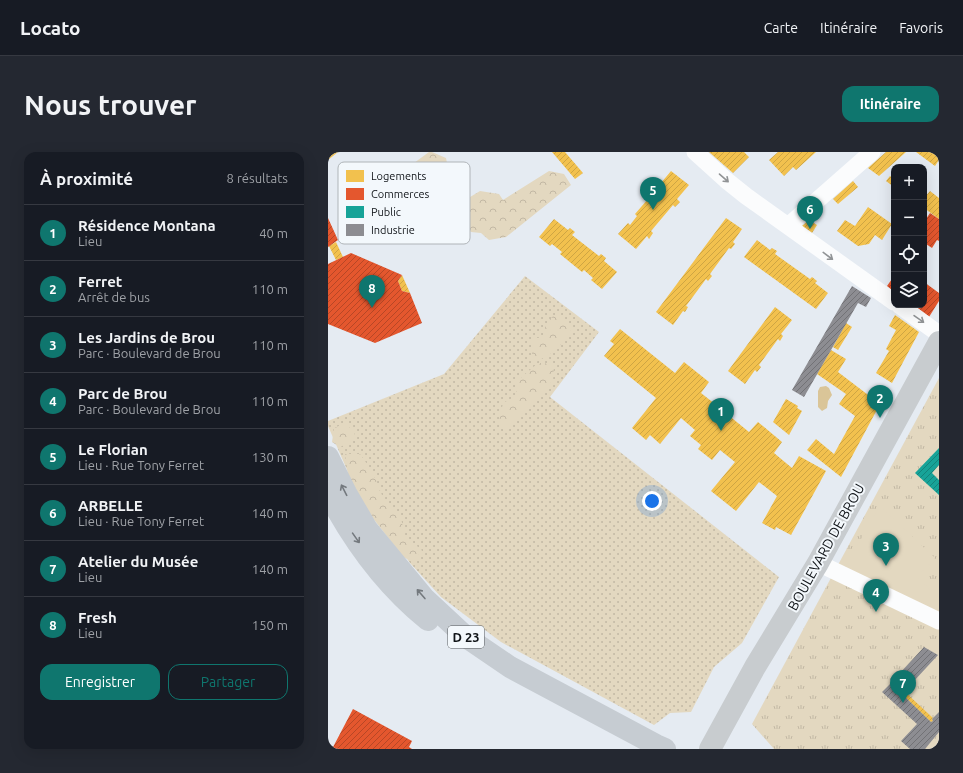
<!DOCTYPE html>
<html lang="fr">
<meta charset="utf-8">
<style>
:root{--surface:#171b24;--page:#242831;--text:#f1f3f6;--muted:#9ea1a6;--line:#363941;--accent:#0f766e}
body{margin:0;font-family:Ubuntu,sans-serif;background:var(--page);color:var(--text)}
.controls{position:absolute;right:12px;top:12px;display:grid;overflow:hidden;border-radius:8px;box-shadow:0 4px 16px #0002}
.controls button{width:36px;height:36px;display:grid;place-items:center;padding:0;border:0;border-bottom:1px solid var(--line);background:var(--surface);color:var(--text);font:20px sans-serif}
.you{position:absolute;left:324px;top:349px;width:14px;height:14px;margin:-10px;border:3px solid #fff;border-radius:50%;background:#1a73e8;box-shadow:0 0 0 6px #1a73e833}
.badge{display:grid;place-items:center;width:26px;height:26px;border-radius:50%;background:var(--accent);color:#fff;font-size:13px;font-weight:700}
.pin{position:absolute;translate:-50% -33px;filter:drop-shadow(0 1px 2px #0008)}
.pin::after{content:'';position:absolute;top:21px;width:14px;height:12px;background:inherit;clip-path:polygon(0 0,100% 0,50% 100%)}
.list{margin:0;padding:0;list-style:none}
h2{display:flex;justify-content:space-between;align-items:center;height:52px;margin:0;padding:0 16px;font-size:17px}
h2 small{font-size:13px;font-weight:400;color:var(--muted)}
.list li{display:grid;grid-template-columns:26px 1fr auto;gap:12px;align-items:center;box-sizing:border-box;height:56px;padding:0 16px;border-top:1px solid var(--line)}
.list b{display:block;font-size:15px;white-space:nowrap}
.list p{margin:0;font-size:13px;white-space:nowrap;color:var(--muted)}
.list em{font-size:13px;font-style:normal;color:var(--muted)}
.actions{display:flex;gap:8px;padding:12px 16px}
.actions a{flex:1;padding:9px 0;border:1px solid var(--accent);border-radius:12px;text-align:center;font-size:14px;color:var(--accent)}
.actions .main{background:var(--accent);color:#fff}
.icon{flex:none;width:22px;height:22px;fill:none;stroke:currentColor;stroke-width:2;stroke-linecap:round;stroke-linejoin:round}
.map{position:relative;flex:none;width:611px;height:597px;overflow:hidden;border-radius:12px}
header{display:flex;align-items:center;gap:24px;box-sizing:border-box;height:56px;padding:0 20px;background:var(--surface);border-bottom:1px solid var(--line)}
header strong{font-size:19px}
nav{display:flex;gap:22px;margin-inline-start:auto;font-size:14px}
.intro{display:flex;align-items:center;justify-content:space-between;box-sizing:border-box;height:96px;padding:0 24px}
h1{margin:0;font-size:28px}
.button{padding:10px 18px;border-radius:12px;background:var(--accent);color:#fff;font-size:14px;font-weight:700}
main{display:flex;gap:24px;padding:0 24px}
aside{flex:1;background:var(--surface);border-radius:12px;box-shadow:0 4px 16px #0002}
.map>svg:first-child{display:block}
.grass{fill:url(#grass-dots)}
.forest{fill:url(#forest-crowns)}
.park{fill:url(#park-tufts)}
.garden{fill:#e3d8c0}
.water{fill:#dac598}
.homes{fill:url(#homes-hatch)}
.shops{fill:url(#shops-hatch)}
.public{fill:url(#public-hatch)}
.industry{fill:url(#industry-hatch)}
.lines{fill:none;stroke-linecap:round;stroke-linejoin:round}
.minor{stroke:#fbfcfd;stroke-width:17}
.secondary{stroke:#c8cccf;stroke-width:22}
.primary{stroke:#c6ccd2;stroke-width:22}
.oneway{stroke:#919496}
.oneway2{stroke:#74797e}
.labels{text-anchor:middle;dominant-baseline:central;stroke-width:4;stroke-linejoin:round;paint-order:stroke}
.shield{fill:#f3f8fc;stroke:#54585c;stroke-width:1}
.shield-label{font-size:13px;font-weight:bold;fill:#101418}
.street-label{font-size:14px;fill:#101418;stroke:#f3f8fc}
.key{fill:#f3f8fc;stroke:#afb4b8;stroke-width:1}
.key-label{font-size:11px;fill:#101418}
</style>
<header>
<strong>Locato</strong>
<nav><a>Carte</a><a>Itinéraire</a><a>Favoris</a></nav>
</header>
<div class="intro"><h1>Nous trouver</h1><a class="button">Itinéraire</a></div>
<main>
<aside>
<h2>À proximité<small>8 résultats</small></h2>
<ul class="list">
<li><span class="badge">1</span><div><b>Résidence Montana</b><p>Lieu</p></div><em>40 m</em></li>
<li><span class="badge">2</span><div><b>Ferret</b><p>Arrêt de bus</p></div><em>110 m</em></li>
<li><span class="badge">3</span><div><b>Les Jardins de Brou</b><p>Parc · Boulevard de Brou</p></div><em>110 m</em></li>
<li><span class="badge">4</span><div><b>Parc de Brou</b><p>Parc · Boulevard de Brou</p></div><em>110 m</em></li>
<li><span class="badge">5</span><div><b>Le Florian</b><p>Lieu · Rue Tony Ferret</p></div><em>130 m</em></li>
<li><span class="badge">6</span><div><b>ARBELLE</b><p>Lieu · Rue Tony Ferret</p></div><em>140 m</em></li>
<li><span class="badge">7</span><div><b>Atelier du Musée</b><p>Lieu</p></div><em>140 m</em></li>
<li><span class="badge">8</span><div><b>Fresh</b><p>Lieu</p></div><em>150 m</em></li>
</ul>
<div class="actions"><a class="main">Enregistrer</a><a>Partager</a></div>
</aside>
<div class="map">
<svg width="611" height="597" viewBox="0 0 611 597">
<defs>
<pattern id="grass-dots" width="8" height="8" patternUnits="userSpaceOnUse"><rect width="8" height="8" fill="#e3d8c0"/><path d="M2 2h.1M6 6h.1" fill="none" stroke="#c2b8a4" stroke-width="1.8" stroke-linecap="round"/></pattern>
<pattern id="forest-crowns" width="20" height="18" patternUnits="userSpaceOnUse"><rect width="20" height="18" fill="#e3d8c0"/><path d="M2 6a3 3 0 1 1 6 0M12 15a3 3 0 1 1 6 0" fill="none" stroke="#c2b8a4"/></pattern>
<pattern id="park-tufts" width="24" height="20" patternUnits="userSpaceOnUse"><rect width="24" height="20" fill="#e3d8c0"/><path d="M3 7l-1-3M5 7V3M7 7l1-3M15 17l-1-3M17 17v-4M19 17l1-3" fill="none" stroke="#c2b8a4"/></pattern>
<pattern id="homes-hatch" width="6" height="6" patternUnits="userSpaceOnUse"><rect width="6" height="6" fill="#f2c14e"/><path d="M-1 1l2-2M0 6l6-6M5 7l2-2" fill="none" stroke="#cea543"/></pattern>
<pattern id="shops-hatch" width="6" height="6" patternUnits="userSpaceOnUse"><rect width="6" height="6" fill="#e4572e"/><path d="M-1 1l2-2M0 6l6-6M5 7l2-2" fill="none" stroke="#b74726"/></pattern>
<pattern id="public-hatch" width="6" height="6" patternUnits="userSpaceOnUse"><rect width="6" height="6" fill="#17a398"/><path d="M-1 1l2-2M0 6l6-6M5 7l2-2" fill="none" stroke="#13847b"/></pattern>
<pattern id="industry-hatch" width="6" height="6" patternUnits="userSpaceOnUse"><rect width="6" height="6" fill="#8d8d92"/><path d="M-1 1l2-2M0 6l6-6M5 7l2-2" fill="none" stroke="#727276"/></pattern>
</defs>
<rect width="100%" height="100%" fill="#e5ebf2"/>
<!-- grass -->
<path class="grass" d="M 197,124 L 271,180 L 222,245 L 451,425 L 414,491 L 386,515 L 363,560 L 342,561 L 326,573 L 173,490 L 113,445 L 82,411 L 49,365 L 20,320 L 0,274 L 0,269 L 116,222 Z"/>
<!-- forest -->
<path class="forest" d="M 101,0 L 104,0 L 118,6 L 121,21 L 111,38 C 93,42 90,41 76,28 L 86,11 Z
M 221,19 L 236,22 L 243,33 L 178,85 L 161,88 L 153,81 L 143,80 L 132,68 L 129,53 L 152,39 L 171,42 L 175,48 Z
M 225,164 L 235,165 L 245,175 C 234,195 224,202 204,212 L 204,187 L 215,185 L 218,172 Z
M 210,211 L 226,212 L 225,228 L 207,251 L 178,276 L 171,269 L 175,251 L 188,244 L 188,230 Z
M 18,271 L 27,282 L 21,291 L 12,295 L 4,290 L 6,276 Z
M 17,302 L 32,302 L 44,319 L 56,348 L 73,366 L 77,385 L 94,398 L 86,410 L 75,405 L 37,356 L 20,322 Z"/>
<!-- park -->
<path class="park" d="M 611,226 L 611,597 L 446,597 L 424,572 Z"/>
<!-- garden -->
<path class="garden" d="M 552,354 L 607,406 L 589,425 L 611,446 L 611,466 L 513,422 Z"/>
<!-- water -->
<path class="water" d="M 498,234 L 501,236 L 504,243 L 500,249 L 499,256 L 494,259 L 490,255 L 490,239 L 492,235 Z"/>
<!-- homes -->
<path class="homes" d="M 0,0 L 10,0 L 0,8 Z
M 224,0 L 237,0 L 255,21 L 247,27 Z
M 381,0 L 416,0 L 421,5 L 405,21 Z
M 450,0 L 488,0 L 468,18 L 465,15 L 456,24 L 441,8 Z
M 558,0 L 578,0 L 551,24 L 540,16 Z
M 588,0 L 611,0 L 611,8 L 607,14 Z
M 343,19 L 361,33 L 349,47 L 352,50 L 347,55 L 345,53 L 323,79 L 325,81 L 321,87 L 319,84 L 308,97 L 290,82 L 300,71 L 302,73 L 309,64 L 307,62 L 326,40 L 328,41 L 335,33 L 333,31 Z
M 562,24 L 566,27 L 566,35 L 558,29 Z
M 525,29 L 530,35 L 510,52 L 505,47 Z
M 602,39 L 611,46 L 611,67 L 596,56 L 596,46 Z
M 540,55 L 564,72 L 554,88 L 547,83 L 541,92 L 530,94 L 509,79 L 517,68 L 527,74 Z
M 398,66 L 414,77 L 405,90 L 407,92 L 403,97 L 401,96 L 382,122 L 384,124 L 380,129 L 378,127 L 358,154 L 360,155 L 357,160 L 355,159 L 345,173 L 328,160 Z
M 226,67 L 240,78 L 242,76 L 247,80 L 244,83 L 271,104 L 273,102 L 278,106 L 276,109 L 289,120 L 274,137 L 263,128 L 265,126 L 256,118 L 254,120 L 232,102 L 234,100 L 224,92 L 222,94 L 211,85 Z
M 481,68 L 489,73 L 484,81 L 474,74 Z
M 429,88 L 442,98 L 444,96 L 449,99 L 447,102 L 482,127 L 484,125 L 489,129 L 487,131 L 500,141 L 488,157 L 416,105 Z
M 8,90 L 15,105 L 8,108 L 1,94 Z
M 74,123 L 82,141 L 74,139 L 70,129 Z
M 447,155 L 464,168 L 453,182 L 455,184 L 452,189 L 450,187 L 431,213 L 433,215 L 429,220 L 427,218 L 417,232 L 400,219 Z
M 567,163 L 591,180 L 564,231 L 548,221 L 561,199 L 558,197 L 568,178 L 561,174 Z
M 518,171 L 524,175 L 510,198 L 505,195 Z
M 292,177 L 347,221 L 356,210 L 381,230 L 373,241 L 387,252 L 391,248 L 402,257 L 399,262 L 421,280 L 430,270 L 454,290 L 446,301 L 464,316 L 471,304 L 498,319 L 463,383 L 448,375 L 447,378 L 434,371 L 449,344 L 431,330 L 408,359 L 383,339 L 407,310 L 392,298 L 384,308 L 370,297 L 373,293 L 362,284 L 367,278 L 353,266 L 332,292 L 322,283 L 318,288 L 304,276 L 328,246 L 276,204 L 286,192 L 282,189 Z
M 503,198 L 518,207 L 510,220 L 552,252 L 513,325 L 479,298 L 488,287 L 506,302 L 527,264 L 511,252 L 518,242 L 489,222 Z
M 458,247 L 470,254 L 469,256 L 474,259 L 461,283 L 445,270 Z
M 576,539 L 605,566 L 604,567 L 605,569 L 603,570 L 574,542 Z"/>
<!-- shops -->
<path class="shops" d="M 602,61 L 611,67 L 611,89 L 609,88 L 604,96 L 598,92 L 596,96 L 596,65 L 598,67 Z
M 0,66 L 10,88 L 0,95 Z
M 23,101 L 74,123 L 70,129 L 74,139 L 82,141 L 94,171 L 47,191 L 0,172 L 0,112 Z
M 566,124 L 566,140 L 559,134 Z
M 596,130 L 611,141 L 611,149 L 601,165 L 585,153 L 596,153 Z
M 25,557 L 84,589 L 81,595 L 84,597 L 4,597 Z"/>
<!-- public -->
<path class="public" d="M 611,296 L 611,313 L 604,321 L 611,328 L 611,343 L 587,321 Z"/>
<!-- industry -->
<path class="industry" d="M 524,134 L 543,146 L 538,155 L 530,151 L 476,245 L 464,238 Z
M 596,495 L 610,503 L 574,542 L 603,570 L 605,569 L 604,567 L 611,560 L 611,580 L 597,597 L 582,597 L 573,589 L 589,572 L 554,540 L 564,530 L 562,527 L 569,519 L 572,521 Z"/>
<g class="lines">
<!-- minor -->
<path class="minor" d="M 367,0 L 398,28 L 418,44 L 566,150
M 460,74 L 544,0
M 571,153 L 611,182
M 490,411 L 611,469"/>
<!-- secondary -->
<path class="secondary" d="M 382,597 L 427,515 L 490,411 L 611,190"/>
<!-- primary -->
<path class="primary" d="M 0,305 L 18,341 L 39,377 L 96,446 L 138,485 L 182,515 L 328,593 L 337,597
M 0,341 C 25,389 58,434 100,468"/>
</g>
<!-- one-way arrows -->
<defs><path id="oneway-shaft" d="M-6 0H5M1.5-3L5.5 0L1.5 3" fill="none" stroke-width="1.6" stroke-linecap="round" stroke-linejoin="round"/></defs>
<g class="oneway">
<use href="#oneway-shaft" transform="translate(396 26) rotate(41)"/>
<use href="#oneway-shaft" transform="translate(500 104) rotate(37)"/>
<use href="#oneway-shaft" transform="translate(591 167) rotate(35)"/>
</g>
<g class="oneway2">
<use href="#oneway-shaft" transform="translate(16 338) rotate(-117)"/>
<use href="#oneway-shaft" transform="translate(28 386) rotate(55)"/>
<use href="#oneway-shaft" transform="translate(93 442) rotate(-131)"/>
</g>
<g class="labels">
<!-- shield labels -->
<rect class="shield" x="120" y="474" width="36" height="22" rx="3"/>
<g class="shield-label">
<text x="138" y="485">D 23</text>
</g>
<!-- street labels -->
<g class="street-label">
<text transform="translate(498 395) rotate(-61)">BOULEVARD DE BROU</text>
</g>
</g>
<!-- legend -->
<rect x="10" y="10" width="132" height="82" rx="6" class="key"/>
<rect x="18" y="18" width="18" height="12" fill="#f2c14e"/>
<rect x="18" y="36" width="18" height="12" fill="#e4572e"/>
<rect x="18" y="54" width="18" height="12" fill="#17a398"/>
<rect x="18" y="72" width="18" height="12" fill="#8d8d92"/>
<g class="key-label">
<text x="43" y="28">Logements</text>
<text x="43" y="46">Commerces</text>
<text x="43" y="64">Public</text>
<text x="43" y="82">Industrie</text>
</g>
</svg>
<div class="controls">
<button>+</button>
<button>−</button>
<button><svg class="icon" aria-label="locate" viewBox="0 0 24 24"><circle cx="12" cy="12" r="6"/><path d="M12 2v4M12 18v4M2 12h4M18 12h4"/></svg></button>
<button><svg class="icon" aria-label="layers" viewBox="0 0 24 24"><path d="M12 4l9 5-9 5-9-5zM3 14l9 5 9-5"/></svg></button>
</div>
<div class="you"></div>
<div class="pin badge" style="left:393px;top:279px">1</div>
<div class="pin badge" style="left:552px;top:266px">2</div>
<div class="pin badge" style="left:558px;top:414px">3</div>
<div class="pin badge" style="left:548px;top:460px">4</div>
<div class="pin badge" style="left:325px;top:58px">5</div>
<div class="pin badge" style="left:482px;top:77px">6</div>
<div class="pin badge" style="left:575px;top:551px">7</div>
<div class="pin badge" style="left:44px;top:156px">8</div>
</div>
</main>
